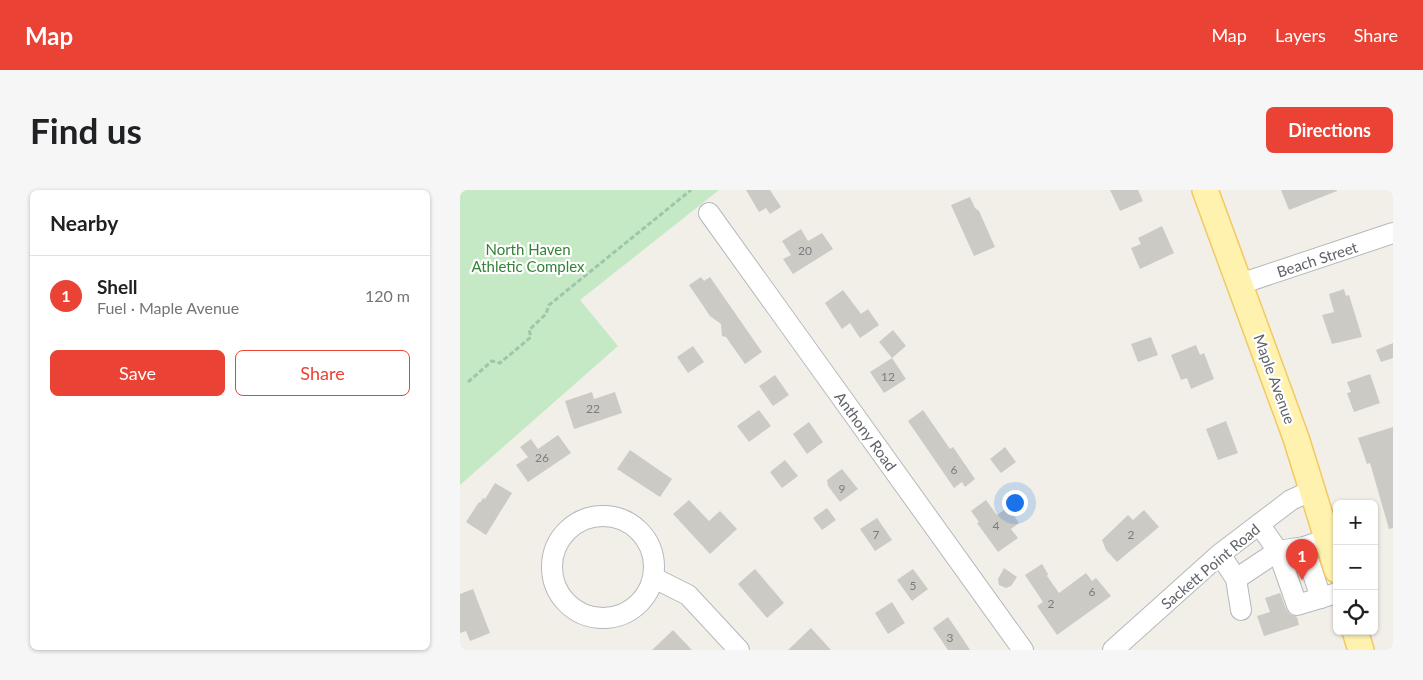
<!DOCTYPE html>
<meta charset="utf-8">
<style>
:root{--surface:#fff;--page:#f6f6f6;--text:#202124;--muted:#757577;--line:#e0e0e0;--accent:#ea4335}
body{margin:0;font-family:Lato,sans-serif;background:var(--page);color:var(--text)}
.controls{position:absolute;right:15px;bottom:15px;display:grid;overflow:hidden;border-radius:8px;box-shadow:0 1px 4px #0004}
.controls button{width:45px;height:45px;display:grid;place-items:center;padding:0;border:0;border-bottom:1px solid var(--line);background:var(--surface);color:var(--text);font:25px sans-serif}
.you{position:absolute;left:554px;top:312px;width:18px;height:18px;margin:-12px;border:4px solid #fff;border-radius:50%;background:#1a73e8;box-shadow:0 0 0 8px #1a73e833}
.badge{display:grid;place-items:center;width:32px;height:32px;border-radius:50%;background:var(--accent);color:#fff;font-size:16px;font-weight:700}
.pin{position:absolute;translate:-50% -41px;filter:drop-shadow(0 1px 2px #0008)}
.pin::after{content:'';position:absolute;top:26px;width:18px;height:15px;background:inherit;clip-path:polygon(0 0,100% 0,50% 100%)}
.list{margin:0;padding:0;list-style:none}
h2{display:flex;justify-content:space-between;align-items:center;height:65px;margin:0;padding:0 20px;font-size:21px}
h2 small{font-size:16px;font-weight:400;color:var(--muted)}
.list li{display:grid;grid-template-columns:32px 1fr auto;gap:15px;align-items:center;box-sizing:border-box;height:80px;padding:0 20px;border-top:1px solid var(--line)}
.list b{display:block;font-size:19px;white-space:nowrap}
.list p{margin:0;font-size:16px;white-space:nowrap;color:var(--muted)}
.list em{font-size:16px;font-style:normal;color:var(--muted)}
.actions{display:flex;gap:10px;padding:15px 20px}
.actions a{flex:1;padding:11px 0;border:1px solid var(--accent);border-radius:8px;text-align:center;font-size:18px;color:var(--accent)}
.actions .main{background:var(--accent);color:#fff}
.icon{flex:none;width:28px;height:28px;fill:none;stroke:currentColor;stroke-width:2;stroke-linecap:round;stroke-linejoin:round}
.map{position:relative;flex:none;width:933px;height:460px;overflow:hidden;border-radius:8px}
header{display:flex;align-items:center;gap:30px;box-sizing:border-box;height:70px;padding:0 25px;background:var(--accent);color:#fff}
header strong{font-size:24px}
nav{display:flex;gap:28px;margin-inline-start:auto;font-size:18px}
.intro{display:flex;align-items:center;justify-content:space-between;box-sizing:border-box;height:120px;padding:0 30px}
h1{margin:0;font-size:35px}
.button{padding:12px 22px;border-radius:8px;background:var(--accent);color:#fff;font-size:18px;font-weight:700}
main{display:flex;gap:30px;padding:0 30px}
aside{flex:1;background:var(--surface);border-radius:8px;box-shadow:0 1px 4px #0004}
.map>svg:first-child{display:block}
.green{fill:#c5e8c5}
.building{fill:#cccac5}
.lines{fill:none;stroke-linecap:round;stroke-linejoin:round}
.minor-casing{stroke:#b5b8bc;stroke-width:22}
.major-casing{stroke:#f2c960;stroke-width:28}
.path{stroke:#9cc7a9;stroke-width:3;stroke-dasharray:5 2.5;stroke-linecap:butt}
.minor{stroke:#fff;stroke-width:20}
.major{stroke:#fff2af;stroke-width:25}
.labels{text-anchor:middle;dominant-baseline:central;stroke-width:4.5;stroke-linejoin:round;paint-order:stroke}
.number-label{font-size:12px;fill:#7a7d7f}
.park-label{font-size:15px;fill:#348238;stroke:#fff}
.street-label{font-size:15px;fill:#5f6368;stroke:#fff}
</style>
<header>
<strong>Map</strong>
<nav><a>Map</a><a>Layers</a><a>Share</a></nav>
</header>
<div class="intro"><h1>Find us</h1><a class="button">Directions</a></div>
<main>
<aside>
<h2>Nearby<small></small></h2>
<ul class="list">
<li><span class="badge">1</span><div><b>Shell</b><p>Fuel · Maple Avenue</p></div><em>120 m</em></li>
</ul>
<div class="actions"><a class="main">Save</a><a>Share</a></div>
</aside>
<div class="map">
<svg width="933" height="460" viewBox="0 0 933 460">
<rect width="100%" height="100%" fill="#f1efe8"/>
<!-- green -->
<path class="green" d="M 0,0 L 259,0 L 120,110 L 158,156 L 0,295 Z"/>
<!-- building -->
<path class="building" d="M 286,0 L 310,0 L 321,17 L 310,24 L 306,18 L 299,22 Z
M 650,0 L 678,0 L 683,11 L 660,21 Z
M 821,0 L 877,0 L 877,1 L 829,20 Z
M 510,7 L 515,18 L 519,21 L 535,57 L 514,66 L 491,15 Z
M 702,36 L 714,63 L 680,79 L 671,58 L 681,54 L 678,48 Z
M 341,39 L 348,51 L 362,43 L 373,59 L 333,84 L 323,69 L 331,65 L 322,51 Z
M 241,87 L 244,91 L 250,87 L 302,162 L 285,174 L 266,147 L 262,146 L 261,134 L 250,126 L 229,95 Z
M 884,99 L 886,106 L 889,105 L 902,147 L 872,154 L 862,125 L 874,122 L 869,104 Z
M 383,100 L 401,124 L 408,119 L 419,135 L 400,148 L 390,133 L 382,139 L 365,113 Z
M 433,140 L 446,156 L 432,168 L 419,152 Z
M 691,147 L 698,165 L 678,172 L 671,154 Z
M 933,153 L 933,168 L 921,172 L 916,160 Z
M 736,155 L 740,165 L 744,163 L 754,189 L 731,199 L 727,188 L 721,190 L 711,165 Z
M 233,156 L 244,172 L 228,183 L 217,167 Z
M 432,168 L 446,189 L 424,203 L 410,182 Z
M 910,184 L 920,213 L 894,222 L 887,203 L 891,202 L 887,192 Z
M 315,185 L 329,205 L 313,216 L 299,196 Z
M 132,202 L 134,209 L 155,202 L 162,223 L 114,239 L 105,211 Z
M 299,220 L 311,236 L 289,252 L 277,236 Z
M 463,220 L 490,259 L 493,257 L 515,289 L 505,297 L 502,292 L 494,298 L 448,231 Z
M 766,231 L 778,263 L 758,270 L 746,239 Z
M 349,232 L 363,252 L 347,264 L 333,244 Z
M 933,237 L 933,338 L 929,339 L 910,273 L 907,274 L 898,248 Z
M 98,245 L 111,263 L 68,292 L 56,275 L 68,267 L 60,257 L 71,249 L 78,259 Z
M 545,257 L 556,272 L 541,283 L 530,269 Z
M 170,260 L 212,289 L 200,307 L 157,279 Z
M 325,270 L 338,286 L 322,298 L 310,282 Z
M 382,279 L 398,299 L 380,312 L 368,296 L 367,290 Z
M 35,293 L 52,303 L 26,345 L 6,332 L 19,312 L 20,313 L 23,308 L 25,309 Z
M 229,310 L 249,331 L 260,321 L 277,339 L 250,364 L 213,324 Z
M 526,310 L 537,325 L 548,317 L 559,333 L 551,339 L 558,348 L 538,362 L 517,333 L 519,332 L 511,321 Z
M 367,318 L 376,330 L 362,340 L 353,328 Z
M 684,320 L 699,337 L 657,372 L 646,360 L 642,350 L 668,325 L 673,330 Z
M 417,328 L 432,350 L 415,361 L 400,339 Z
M 582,374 L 588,384 L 587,386 L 599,403 L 626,383 L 632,391 L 636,388 L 651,406 L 597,445 L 577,416 L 583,412 L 565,385 Z
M 544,378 L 557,387 L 551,396 L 546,398 L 539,395 L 538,389 Z
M 295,379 L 324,413 L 307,428 L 278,394 Z
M 453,379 L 468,399 L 452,411 L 437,390 Z
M 13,399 L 30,443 L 10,451 L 6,441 L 0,443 L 0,404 Z
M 820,403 L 826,419 L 830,424 L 837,427 L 839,435 L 804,446 L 797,426 L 810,422 L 805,408 Z
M 432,412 L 445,433 L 428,444 L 415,423 Z
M 488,427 L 503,449 L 510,460 L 488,460 L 473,438 Z
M 351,438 L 371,460 L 328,460 Z
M 213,440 L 232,460 L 192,460 Z"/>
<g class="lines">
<defs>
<path id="minor" d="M 249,23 L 563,460
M 780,94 L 933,43
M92 377a51 51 0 1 1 102 0a51 51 0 1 1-102 0Z
M 868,349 L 844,357 L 818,361 L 837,415 L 877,403
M 844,357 L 861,408
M 760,364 L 776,389 L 818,361 L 799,334
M 194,388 L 228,405 L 279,460
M 776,389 L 781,420
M 653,460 L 760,364 L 831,310 L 853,300"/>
<path id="major" d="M 745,0 L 836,248 L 877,380
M 895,441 L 901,460"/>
</defs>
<!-- minor casing -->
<use href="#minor" class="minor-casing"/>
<!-- major casing -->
<use href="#major" class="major-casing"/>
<!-- path -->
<path class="path" d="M 8,192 L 32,171 L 40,173 L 71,147 L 69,140 L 86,124 L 89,115 L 231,0"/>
<!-- minor -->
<use href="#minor" class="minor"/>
<!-- major -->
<use href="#major" class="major"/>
</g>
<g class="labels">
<!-- number labels -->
<g class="number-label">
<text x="345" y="60">20</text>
<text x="428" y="186">12</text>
<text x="133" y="218">22</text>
<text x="82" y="267">26</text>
<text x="494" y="279">6</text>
<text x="382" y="298">9</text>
<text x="536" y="335">4</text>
<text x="416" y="344">7</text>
<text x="671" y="344">2</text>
<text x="453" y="395">5</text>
<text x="632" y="401">6</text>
<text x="591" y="413">2</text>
<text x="490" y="447">3</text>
</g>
<!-- park labels -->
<g class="park-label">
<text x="68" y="59">North Haven<tspan x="68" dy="17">Athletic Complex</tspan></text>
</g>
<!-- street labels -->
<g class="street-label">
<text transform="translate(857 69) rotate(-18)">Beach Street</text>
<text transform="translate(815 189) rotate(70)">Maple Avenue</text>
<text transform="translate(406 241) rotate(54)">Anthony Road</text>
<text transform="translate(750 376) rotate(-40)">Sackett Point Road</text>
</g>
</g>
</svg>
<div class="controls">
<button>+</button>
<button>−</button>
<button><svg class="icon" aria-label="locate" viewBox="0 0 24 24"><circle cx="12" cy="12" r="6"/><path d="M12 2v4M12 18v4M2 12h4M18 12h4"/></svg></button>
</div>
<div class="you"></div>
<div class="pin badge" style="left:842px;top:390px">1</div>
</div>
</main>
